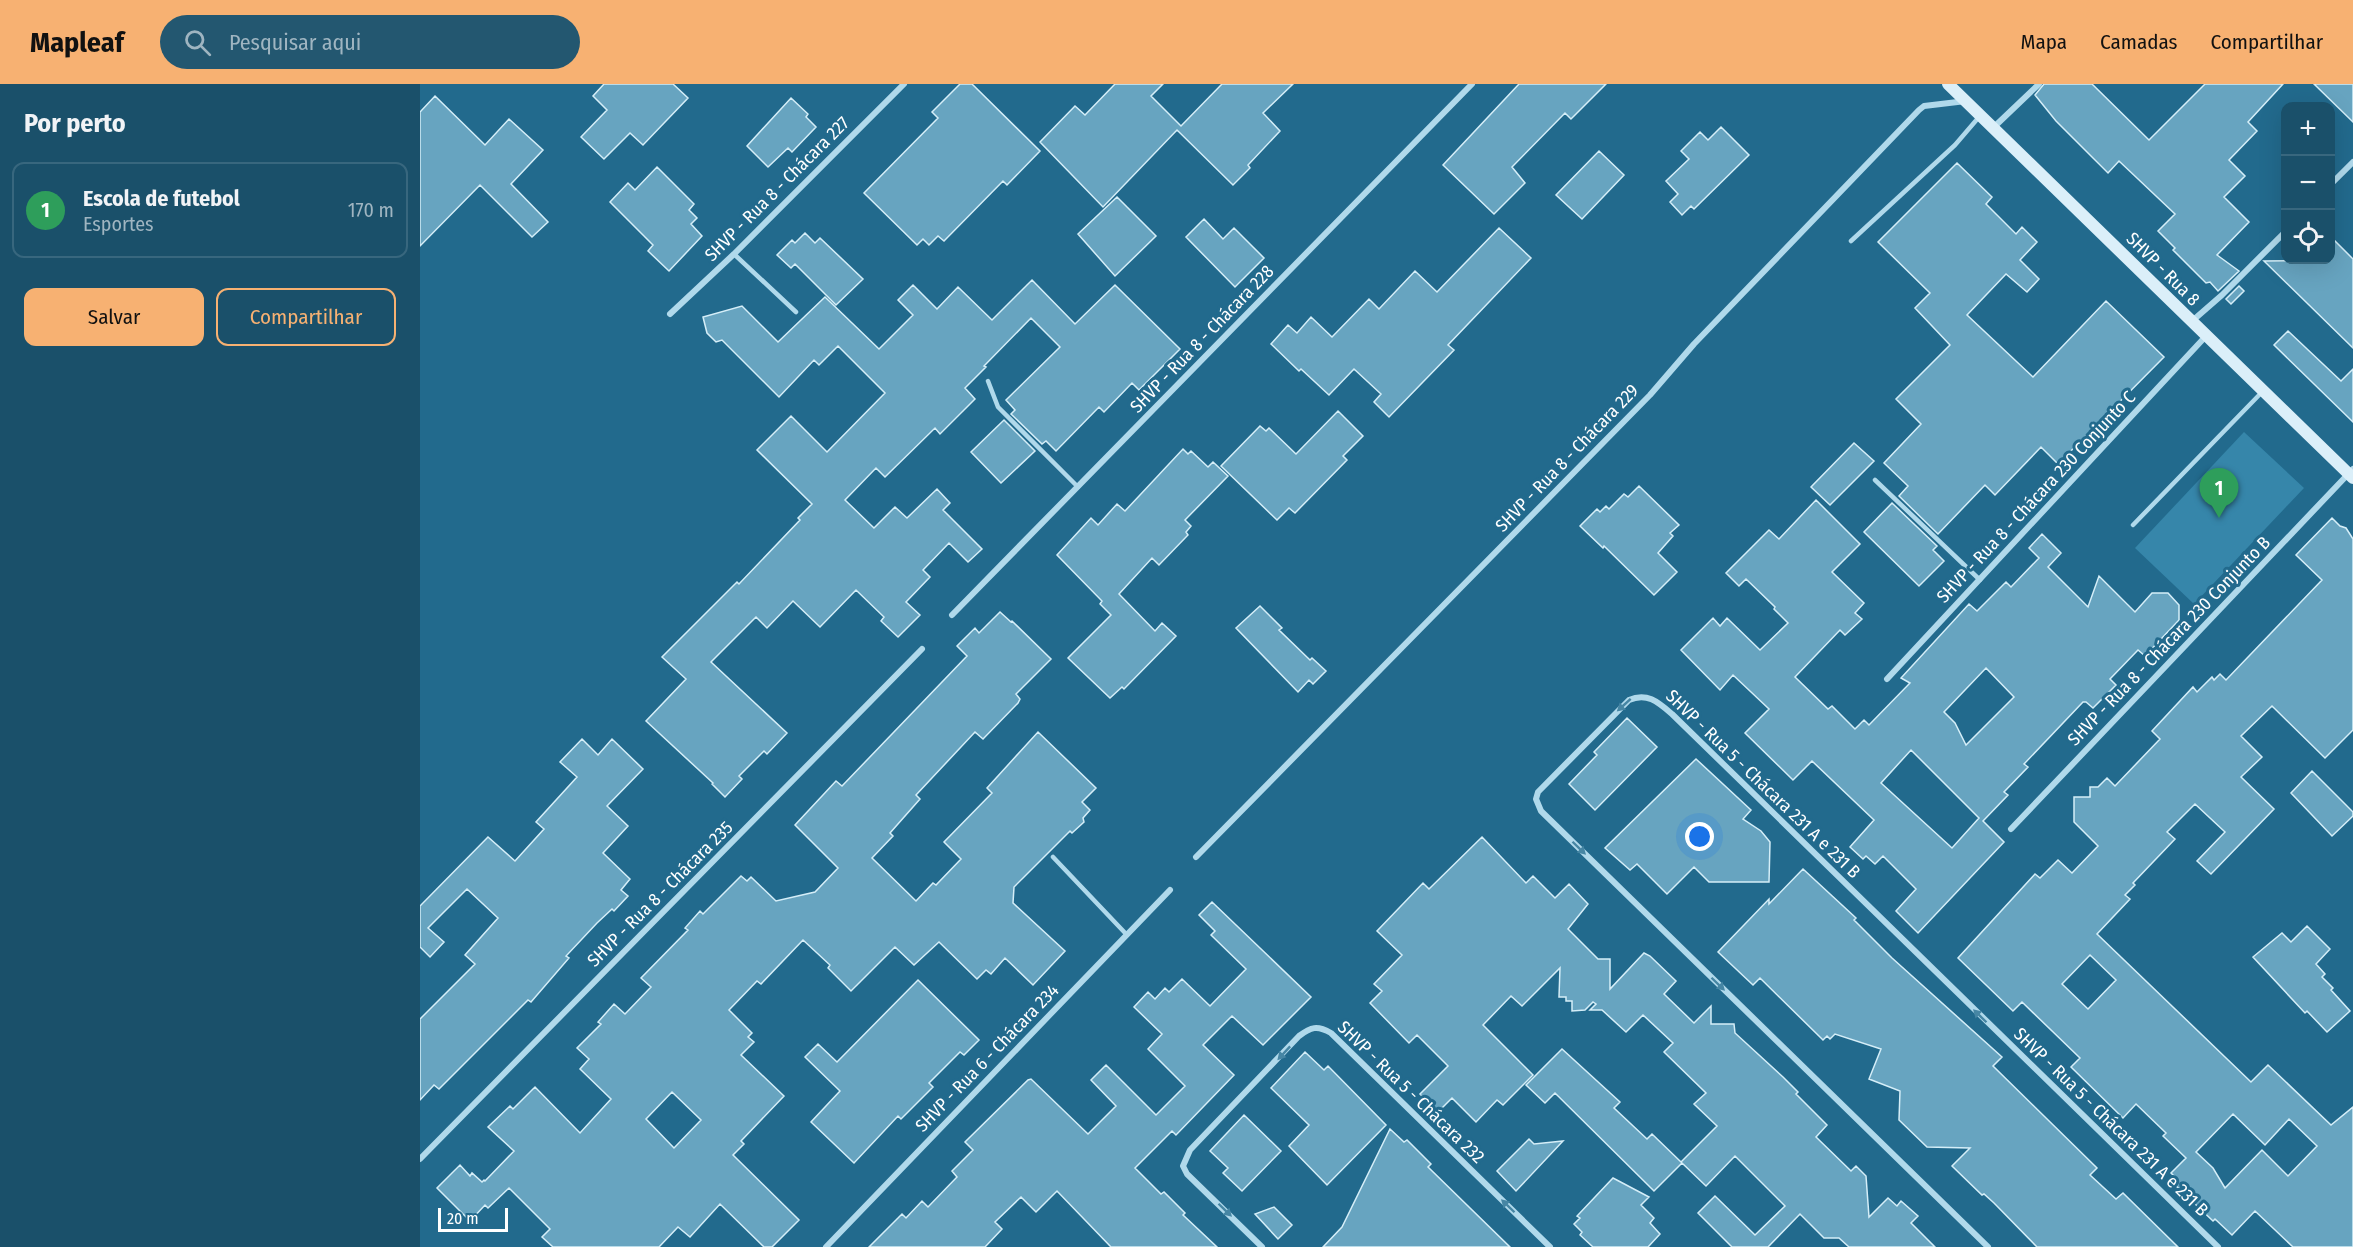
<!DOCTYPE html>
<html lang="pt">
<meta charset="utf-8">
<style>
:root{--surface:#1a506a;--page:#235770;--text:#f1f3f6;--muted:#9fb5c1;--line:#38677e;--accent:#f7b172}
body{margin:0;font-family:"Fira Sans Condensed",sans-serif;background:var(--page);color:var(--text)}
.controls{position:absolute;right:18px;top:18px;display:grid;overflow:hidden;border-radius:12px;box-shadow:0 6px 24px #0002}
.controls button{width:54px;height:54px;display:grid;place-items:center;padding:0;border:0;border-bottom:2px solid var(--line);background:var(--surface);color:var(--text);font:30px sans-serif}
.scale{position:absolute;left:18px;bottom:15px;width:70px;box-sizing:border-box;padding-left:6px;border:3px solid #fff;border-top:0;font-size:16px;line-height:21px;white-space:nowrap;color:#fff;-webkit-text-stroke:4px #226a8d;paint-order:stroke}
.you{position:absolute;left:1280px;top:753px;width:21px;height:21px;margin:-15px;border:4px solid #fff;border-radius:50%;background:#1a73e8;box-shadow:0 0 0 9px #1a73e833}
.badge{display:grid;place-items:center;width:39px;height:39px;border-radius:50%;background:var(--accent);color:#fff;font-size:20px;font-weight:700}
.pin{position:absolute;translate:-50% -50px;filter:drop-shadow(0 2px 3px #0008)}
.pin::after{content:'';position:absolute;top:32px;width:21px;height:18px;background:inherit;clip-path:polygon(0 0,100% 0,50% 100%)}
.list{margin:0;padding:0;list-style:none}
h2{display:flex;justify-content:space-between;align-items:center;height:78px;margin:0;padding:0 24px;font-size:26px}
h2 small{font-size:20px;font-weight:400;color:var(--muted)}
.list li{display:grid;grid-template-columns:39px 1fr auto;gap:18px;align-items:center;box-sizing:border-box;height:96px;margin:0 12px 12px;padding:0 12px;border:2px solid var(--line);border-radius:12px}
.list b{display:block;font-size:22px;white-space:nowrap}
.list p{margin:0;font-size:20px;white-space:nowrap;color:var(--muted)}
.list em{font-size:20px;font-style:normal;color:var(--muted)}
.actions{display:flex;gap:12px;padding:18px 24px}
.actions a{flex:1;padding:14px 0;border:2px solid var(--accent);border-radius:12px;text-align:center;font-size:21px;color:var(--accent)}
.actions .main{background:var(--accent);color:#111}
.icon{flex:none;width:33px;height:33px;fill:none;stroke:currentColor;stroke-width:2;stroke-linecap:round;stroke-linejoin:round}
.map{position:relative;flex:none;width:1933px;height:1163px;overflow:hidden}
header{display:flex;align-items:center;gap:36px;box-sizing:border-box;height:84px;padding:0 30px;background:var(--accent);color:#111}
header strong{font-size:28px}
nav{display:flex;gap:33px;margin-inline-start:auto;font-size:21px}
.search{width:420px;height:54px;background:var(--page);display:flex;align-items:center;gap:15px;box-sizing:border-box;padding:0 21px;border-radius:33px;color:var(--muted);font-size:22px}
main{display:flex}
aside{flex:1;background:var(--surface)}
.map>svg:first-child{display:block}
.green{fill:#3686aa}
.building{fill:#67a4c0;stroke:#d5eef8;stroke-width:1.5;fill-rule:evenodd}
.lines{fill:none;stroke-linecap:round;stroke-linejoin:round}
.lane{stroke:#b0d9eb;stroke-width:4.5}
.street{stroke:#b0d9eb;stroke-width:6}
.secondary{stroke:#dbeff9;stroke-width:12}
.oneway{fill:#4686a4}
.labels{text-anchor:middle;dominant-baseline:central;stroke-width:6;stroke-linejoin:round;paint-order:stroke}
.street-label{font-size:18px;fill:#fff;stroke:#226a8d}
</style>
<header>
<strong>Mapleaf</strong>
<div class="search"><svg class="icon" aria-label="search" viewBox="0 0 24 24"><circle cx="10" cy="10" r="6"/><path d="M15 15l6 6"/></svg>Pesquisar aqui</div>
<nav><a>Mapa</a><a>Camadas</a><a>Compartilhar</a></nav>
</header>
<main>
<aside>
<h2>Por perto<small></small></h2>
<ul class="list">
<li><span class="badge" style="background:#2e9e5b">1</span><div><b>Escola de futebol</b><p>Esportes</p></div><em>170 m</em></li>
</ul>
<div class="actions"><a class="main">Salvar</a><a>Compartilhar</a></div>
</aside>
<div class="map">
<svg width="1933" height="1163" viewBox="0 0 1933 1163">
<rect width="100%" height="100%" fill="#226a8d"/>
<!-- green -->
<path class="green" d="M 1824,348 L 1884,404 L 1774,520 L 1715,464 Z"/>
<!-- building -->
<path class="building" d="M 184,0 L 253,0 L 268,14 L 223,61 L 210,49 L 184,75 L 161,53 L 187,26 L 173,12 Z
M 540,0 L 552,0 L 620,67 L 587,101 L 583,97 L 524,157 L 518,152 L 509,161 L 503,155 L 497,161 L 444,109 L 518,34 L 512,28 Z
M 695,0 L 743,0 L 731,12 L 761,42 L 802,0 L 873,0 L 843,29 L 860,47 L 828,81 L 830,84 L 813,101 L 757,46 L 683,123 L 620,58 L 655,22 L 665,31 Z
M 1099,0 L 1186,0 L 1151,35 L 1145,29 L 1092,83 L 1105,99 L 1074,130 L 1023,81 Z
M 1624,0 L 1672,0 L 1729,56 L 1785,0 L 1863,0 L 1828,38 L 1837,47 L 1809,76 L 1825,92 L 1804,113 L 1829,138 L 1797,171 L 1819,187 L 1798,207 L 1790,198 L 1786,199 L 1753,166 L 1755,164 L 1738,147 L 1755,130 L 1699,77 L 1688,89 L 1636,37 L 1615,11 Z
M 1894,0 L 1933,0 L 1933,38 Z
M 15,12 L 65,61 L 89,35 L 123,66 L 91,100 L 128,138 L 112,153 L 60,101 L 0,162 L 0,28 Z
M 371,14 L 388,30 L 386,33 L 396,43 L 372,68 L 368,64 L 348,83 L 327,62 Z
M 1301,43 L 1329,71 L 1274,125 L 1271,122 L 1262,131 L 1250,118 L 1258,110 L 1246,97 L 1269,75 L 1261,67 L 1280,48 L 1288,56 Z
M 1179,67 L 1204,91 L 1162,135 L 1136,111 Z
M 1537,79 L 1572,113 L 1566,120 L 1596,150 L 1602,143 L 1617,158 L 1600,176 L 1619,195 L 1607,208 L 1586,190 L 1547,231 L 1613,293 L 1686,217 L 1744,273 L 1638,380 L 1621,363 L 1575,411 L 1565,401 L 1518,450 L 1479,412 L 1488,402 L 1464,379 L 1501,340 L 1476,315 L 1530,261 L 1495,224 L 1510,209 L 1458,158 Z
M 237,83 L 274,120 L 269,126 L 277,134 L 271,140 L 282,152 L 249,187 L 228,167 L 233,161 L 190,118 L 208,99 L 215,106 Z
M 697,113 L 736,152 L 695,192 L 658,150 Z
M 784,135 L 803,155 L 814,144 L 844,174 L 815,203 L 766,153 Z
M 1079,144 L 1111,174 L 1028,261 L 1034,266 L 969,333 L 954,318 L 961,310 L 934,285 L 909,311 L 881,285 L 879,287 L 851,260 L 868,241 L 877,249 L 891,233 L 912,253 L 949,215 L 959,225 L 995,187 L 1017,208 Z
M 385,149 L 395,159 L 400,154 L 443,195 L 416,221 L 375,180 L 371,184 L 357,171 L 372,156 L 375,159 Z
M 1911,153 L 1933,175 L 1933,264 L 1844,177 L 1911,176 Z
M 612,196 L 655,240 L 695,201 L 760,265 L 719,306 L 712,299 L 684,328 L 679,323 L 636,367 L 626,357 L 622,360 L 591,330 L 595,326 L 586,316 L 640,263 L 611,234 L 564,282 L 566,283 L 545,304 L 555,315 L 520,350 L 515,344 L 465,393 L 456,384 L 425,416 L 454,444 L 475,423 L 487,434 L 517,405 L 530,419 L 523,426 L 562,465 L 548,478 L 529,459 L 503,486 L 510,493 L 486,518 L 500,531 L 478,553 L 461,537 L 464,533 L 436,506 L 400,543 L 373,517 L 347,544 L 336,533 L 291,578 L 367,649 L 347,670 L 344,667 L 319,692 L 322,695 L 305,713 L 292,700 L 293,699 L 226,637 L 266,595 L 242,573 L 317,498 L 319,500 L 380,436 L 378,434 L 392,420 L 337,366 L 371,332 L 407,368 L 465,309 L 418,262 L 399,281 L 394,276 L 359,313 L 302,256 L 296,258 L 287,249 L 283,233 L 322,222 L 358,258 L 405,213 L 459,265 L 493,231 L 478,216 L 493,201 L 517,225 L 538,203 L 572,236 Z
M 1819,202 L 1824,207 L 1811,220 L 1806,215 Z
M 1868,247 L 1921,297 L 1933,285 L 1933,338 L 1854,261 Z
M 918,327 L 943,352 L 923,372 L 927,376 L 875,429 L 869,424 L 857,436 L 801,382 L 840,342 L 846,347 L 849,344 L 876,370 Z
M 584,336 L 615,367 L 581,399 L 551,368 Z
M 1434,359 L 1454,377 L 1410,421 L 1391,403 Z
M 763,365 L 768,370 L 771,367 L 788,383 L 793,378 L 808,392 L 765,436 L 771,442 L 766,448 L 768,451 L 739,481 L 732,474 L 699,510 L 735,547 L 742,539 L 756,552 L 704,605 L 702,603 L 690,614 L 648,574 L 691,531 L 680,520 L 682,517 L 637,471 L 671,434 L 678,441 L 697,420 L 705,427 Z
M 1219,402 L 1259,441 L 1250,449 L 1253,452 L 1238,469 L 1257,488 L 1234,511 L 1184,462 L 1183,464 L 1160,442 L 1177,425 L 1180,428 L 1186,422 L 1189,425 L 1204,410 L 1208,413 Z
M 1396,416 L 1440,460 L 1412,488 L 1444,519 L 1435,529 L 1442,535 L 1425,551 L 1420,546 L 1375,593 L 1408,625 L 1412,622 L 1435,645 L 1444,636 L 1449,641 L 1490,599 L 1481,594 L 1549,520 L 1557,527 L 1586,498 L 1591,503 L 1619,474 L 1609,464 L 1622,450 L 1641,469 L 1628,483 L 1668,523 L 1679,492 L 1715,528 L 1732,509 L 1748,509 L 1759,521 L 1759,536 L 1725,572 L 1718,566 L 1690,595 L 1696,601 L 1673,624 L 1666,618 L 1663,618 L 1604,680 L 1608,683 L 1584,708 L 1588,711 L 1563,737 L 1584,758 L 1498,849 L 1476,827 L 1496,805 L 1463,772 L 1455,780 L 1446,772 L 1443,775 L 1430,763 L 1454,736 L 1392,677 L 1373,696 L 1325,649 L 1349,625 L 1313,591 L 1300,606 L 1261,566 L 1293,534 L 1300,542 L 1307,534 L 1340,566 L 1368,539 L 1354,525 L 1355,523 L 1326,495 L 1319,502 L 1306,489 L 1349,446 L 1359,455 ZM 1566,584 L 1594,613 L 1546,661 L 1535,639 L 1524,628 ZM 1491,666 L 1559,734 L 1532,764 L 1461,699 Z
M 1472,419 L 1517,462 L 1513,466 L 1524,477 L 1499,502 L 1444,448 Z
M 1912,434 L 1920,442 L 1926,444 L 1933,455 L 1933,646 L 1905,674 L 1852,622 L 1821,652 L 1842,673 L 1821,693 L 1854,725 L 1791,790 L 1777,777 L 1805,748 L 1775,720 L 1747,748 L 1755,755 L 1713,799 L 1715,801 L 1705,811 L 1710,815 L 1677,850 L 1831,998 L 1848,981 L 1911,1041 L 1933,1023 L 1933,1163 L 1873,1163 L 1835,1127 L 1812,1151 L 1795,1135 L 1793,1137 L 1754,1100 L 1758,1096 L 1751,1089 L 1766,1074 L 1743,1052 L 1746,1049 L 1716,1020 L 1703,1034 L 1651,983 L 1660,974 L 1602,918 L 1593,927 L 1538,874 L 1615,790 L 1620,794 L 1638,776 L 1652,789 L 1678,762 L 1654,738 L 1654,713 L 1670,713 L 1670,703 L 1678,703 L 1687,694 L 1695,702 L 1740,655 L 1732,647 L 1773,603 L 1777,608 L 1792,593 L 1794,596 L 1800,590 L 1806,596 L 1902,496 L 1876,471 ZM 1670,871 L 1696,896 L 1668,925 L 1642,900 ZM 1813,1030 L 1845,1061 L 1869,1035 L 1897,1062 L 1868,1092 L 1842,1066 L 1805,1104 L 1793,1084 L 1776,1068 Z
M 840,522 L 862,544 L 859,546 L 890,576 L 892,574 L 906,587 L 893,600 L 889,596 L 878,608 L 816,544 Z
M 580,528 L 591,538 L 592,537 L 631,575 L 596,610 L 600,615 L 598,619 L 563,655 L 555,648 L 496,711 L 500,715 L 470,749 L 473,752 L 452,774 L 496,817 L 513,799 L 516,801 L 541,775 L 524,758 L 572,709 L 567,704 L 618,648 L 676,704 L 662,718 L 670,726 L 663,734 L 664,738 L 652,749 L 650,747 L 594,803 L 593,819 L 645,867 L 613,901 L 585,874 L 571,890 L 566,886 L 557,895 L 519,858 L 494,881 L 475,863 L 431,907 L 408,884 L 410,881 L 383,856 L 341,900 L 337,897 L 309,926 L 332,949 L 328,953 L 334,958 L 321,971 L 364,1012 L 321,1057 L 324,1060 L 313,1071 L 379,1136 L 352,1163 L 344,1163 L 300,1120 L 270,1153 L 258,1143 L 239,1163 L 133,1163 L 122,1153 L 130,1145 L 89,1104 L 68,1124 L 65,1121 L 50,1137 L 17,1104 L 40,1081 L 50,1092 L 52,1089 L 62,1098 L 64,1096 L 65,1097 L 94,1067 L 68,1043 L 90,1022 L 93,1025 L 115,1003 L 160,1049 L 191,1015 L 160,985 L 169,975 L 157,964 L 181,940 L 178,938 L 194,920 L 205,930 L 231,903 L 221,894 L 268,846 L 265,844 L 280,827 L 283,830 L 321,792 L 327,797 L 331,793 L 356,817 L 395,808 L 418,784 L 375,741 L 416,697 L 422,702 L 547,572 L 537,562 L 555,544 L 559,549 ZM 252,1008 L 281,1036 L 254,1064 L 226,1035 Z
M 1207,634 L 1237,663 L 1175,726 L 1149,700 L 1177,671 L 1174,668 Z
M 162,655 L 178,671 L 192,655 L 223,685 L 187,722 L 208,742 L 183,769 L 210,795 L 201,806 L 208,812 L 194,827 L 192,825 L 177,839 L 146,872 L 149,874 L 111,918 L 108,916 L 19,1005 L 14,1001 L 0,1016 L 0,935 L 55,880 L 45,871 L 78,834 L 47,805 L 8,844 L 24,858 L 10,873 L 0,863 L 0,822 L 68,753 L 95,777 L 124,745 L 116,738 L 157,693 L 140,678 Z
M 1276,675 L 1331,726 L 1323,735 L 1341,747 L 1350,758 L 1349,798 L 1289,798 L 1274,783 L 1247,810 L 1217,780 L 1210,786 L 1185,764 Z
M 1892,687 L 1933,728 L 1933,732 L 1912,752 L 1871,709 Z
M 1062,753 L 1106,799 L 1113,792 L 1135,814 L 1149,800 L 1168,820 L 1148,845 L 1178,875 L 1190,875 L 1190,905 L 1224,869 L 1230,872 L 1256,897 L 1244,910 L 1274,939 L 1291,922 L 1291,940 L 1314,940 L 1315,949 L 1363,993 L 1378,1008 L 1376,1010 L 1407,1041 L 1396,1053 L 1431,1087 L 1436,1082 L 1446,1092 L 1449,1133 L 1468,1114 L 1477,1122 L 1481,1117 L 1498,1132 L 1491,1139 L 1515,1163 L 1429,1163 L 1419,1154 L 1404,1154 L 1380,1130 L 1348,1163 L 1312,1163 L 1278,1129 L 1295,1112 L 1335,1151 L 1365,1122 L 1315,1072 L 1286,1102 L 1262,1079 L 1234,1107 L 1135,1009 L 1125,1019 L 1106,1001 L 1142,965 L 1200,1018 L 1194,1024 L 1227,1055 L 1232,1050 L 1261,1078 L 1297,1042 L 1274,1020 L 1286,1009 L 1244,968 L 1253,959 L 1223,931 L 1206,948 L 1182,926 L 1170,926 L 1176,920 L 1173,918 L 1165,926 L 1152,927 L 1152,917 L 1146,917 L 1146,913 L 1139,913 L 1140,884 L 1102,922 L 1091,912 L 1063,941 L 1113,991 L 1083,1021 L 1077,1016 L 1056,1038 L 1032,1014 L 1018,1028 L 1000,1010 L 1028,982 L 997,951 L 989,959 L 950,919 L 962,907 L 954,900 L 982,871 L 957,847 L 1003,799 L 1009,805 Z
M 1383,785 L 1436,834 L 1434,836 L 1472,874 L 1582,973 L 1573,982 L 1677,1084 L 1670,1091 L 1696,1115 L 1703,1109 L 1758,1163 L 1617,1163 L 1574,1119 L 1564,1110 L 1562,1111 L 1532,1082 L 1550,1064 L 1507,1063 L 1479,1036 L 1480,1007 L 1449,995 L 1461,965 L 1415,950 L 1410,955 L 1407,952 L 1403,956 L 1340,894 L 1333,901 L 1298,868 L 1349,815 L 1349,820 Z
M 792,818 L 891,913 L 843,961 L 812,932 L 783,961 L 814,991 L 756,1051 L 752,1047 L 715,1084 L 741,1110 L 744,1108 L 765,1129 L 763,1131 L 797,1163 L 691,1163 L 637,1107 L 616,1128 L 601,1113 L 575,1138 L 582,1145 L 565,1163 L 449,1163 L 482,1130 L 486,1134 L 502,1117 L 508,1123 L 537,1093 L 532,1087 L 553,1066 L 545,1058 L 608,996 L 611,995 L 668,1050 L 696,1022 L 671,996 L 686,981 L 736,1031 L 765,1002 L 728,965 L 742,950 L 714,923 L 728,908 L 735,915 L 745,904 L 749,908 L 762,895 L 790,922 L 826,885 L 791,851 L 795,847 L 779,831 Z
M 1887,842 L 1910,865 L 1896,880 L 1905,890 L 1902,893 L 1913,904 L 1911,906 L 1930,927 L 1907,948 L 1887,927 L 1885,929 L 1833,873 L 1862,849 L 1871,858 Z
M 498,896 L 559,956 L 544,971 L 540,968 L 509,999 L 513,1003 L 481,1035 L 478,1032 L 434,1079 L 391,1038 L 420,1007 L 385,973 L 398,960 L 417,978 Z
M 885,968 L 904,986 L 908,982 L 966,1041 L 907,1101 L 869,1062 L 889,1041 L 851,1004 Z
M 824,1031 L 861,1067 L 822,1107 L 803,1089 L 808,1084 L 790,1067 Z
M 970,1045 L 984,1058 L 987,1056 L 1011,1080 L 1008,1083 L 1090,1163 L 903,1163 L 922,1143 Z
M 1109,1055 L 1114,1060 L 1143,1057 L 1096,1107 L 1077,1087 Z
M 1193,1094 L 1229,1113 L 1221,1121 L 1234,1134 L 1230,1139 L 1240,1150 L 1228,1163 L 1173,1163 L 1160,1151 L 1162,1148 L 1154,1140 L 1160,1134 L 1157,1132 Z
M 854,1123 L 872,1141 L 858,1155 L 835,1130 Z"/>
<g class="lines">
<!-- lane -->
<path class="lane" d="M 1431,157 L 1535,61 L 1559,33
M 314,170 L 376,228
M 568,297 L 578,323 L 658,403
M 1455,396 L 1560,496
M 1713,441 L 1843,307
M 633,773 L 707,851"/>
<!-- street -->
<path class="street" d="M 1574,43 L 1619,0
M 1910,101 L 1933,78
M 250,230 L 314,170 L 484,0
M 1771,238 L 1802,211 L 1866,147
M 532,531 L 1052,0
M 1467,595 L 1786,252
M 1591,745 L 1933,385
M 776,773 L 1230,311 L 1274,260 L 1499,26 L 1504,22 L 1546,17
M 0,1075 L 502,565
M 406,1163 L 750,806
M 842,1163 L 767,1090 L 763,1082 L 770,1066 L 879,952 C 891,943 897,941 911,949 L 1130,1163
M 1568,1163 L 1121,727 L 1116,715 L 1118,708 L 1209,616 C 1227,608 1238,618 1252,630 L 1798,1163"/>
<!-- secondary -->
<path class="secondary" d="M 1528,0 L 1933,394"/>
</g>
<!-- one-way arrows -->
<defs><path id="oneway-solid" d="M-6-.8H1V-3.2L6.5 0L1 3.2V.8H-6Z" transform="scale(1.5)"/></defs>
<g class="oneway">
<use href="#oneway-solid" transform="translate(1204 621) rotate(138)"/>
<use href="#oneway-solid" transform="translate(1159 764) rotate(44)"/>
<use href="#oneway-solid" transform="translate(1298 900) rotate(44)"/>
<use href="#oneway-solid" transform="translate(1560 932) rotate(-136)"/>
<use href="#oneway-solid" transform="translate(864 969) rotate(133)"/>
<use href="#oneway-solid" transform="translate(1088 1122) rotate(-136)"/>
<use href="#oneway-solid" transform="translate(805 1126) rotate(44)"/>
</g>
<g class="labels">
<!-- street labels -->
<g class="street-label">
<text transform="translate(357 105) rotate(-45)">SHVP - Rua 8 - Chácara 227</text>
<text transform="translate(1743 185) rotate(45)">SHVP - Rua 8</text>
<text transform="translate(782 255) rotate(-46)">SHVP - Rua 8 - Chácara 228</text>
<text transform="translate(1147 374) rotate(-46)">SHVP - Rua 8 - Chácara 229</text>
<text transform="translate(1616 413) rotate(-47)">SHVP - Rua 8 - Chácara 230 Conjunto C</text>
<text transform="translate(1749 557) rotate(-46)">SHVP - Rua 8 - Chácara 230 Conjunto B</text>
<text transform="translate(1343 700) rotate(44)">SHVP - Rua 5 - Chácara 231 A e 231 B</text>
<text transform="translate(240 810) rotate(-45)">SHVP - Rua 8 - Chácara 235</text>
<text transform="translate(567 974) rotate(-46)">SHVP - Rua 6 - Chácara 234</text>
<text transform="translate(991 1008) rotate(44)">SHVP - Rua 5 - Chácara 232</text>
<text transform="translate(1691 1038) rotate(44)">SHVP - Rua 5 - Chácara 231 A e 231 B</text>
</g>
</g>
</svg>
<div class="controls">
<button>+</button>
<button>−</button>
<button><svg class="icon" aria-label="locate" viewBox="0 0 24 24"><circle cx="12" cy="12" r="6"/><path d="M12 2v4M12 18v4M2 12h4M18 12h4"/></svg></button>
</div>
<div class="scale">20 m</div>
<div class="you"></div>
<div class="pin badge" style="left:1799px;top:434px;background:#2e9e5b">1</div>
</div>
</main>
